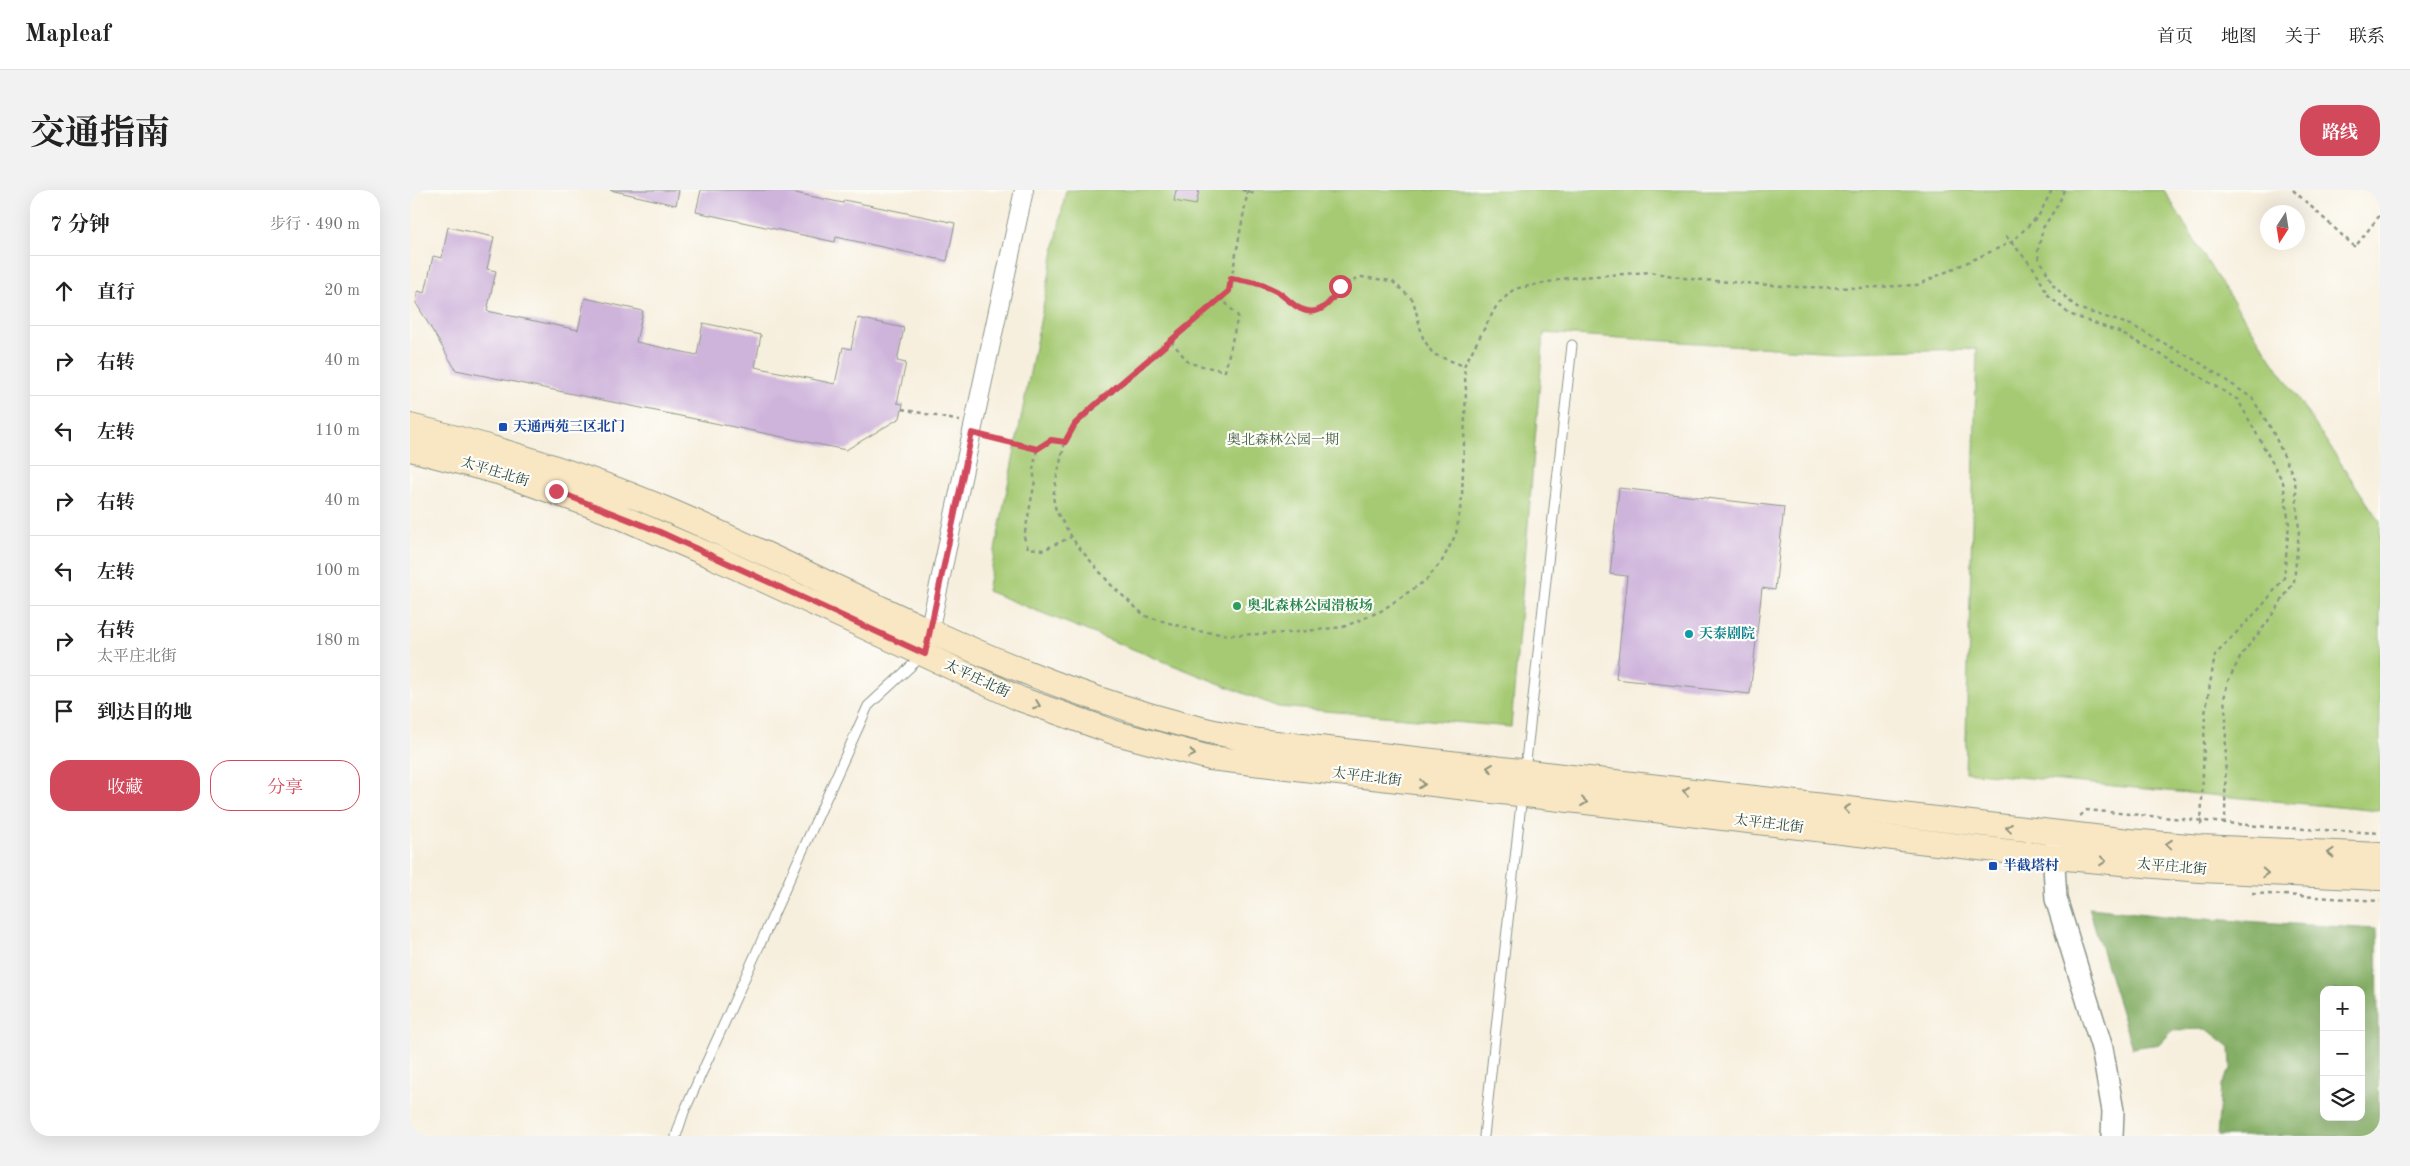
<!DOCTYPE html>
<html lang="zh">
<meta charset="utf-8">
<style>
:root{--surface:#fff;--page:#f2f2f2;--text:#222;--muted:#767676;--line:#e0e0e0;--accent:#d1495b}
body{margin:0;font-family:"Old Standard TT","Noto Serif SC",serif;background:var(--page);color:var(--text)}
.controls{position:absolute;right:15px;bottom:15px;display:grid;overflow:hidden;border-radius:10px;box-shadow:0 5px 20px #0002}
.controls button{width:45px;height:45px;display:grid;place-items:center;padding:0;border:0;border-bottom:1px solid var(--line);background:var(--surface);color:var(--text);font:25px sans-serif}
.compass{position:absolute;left:1850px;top:15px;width:45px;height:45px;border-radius:50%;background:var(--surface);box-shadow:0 5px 20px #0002;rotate:192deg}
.stop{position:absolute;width:15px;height:15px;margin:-11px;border:4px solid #d1495b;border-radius:50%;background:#fff}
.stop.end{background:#d1495b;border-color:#fff;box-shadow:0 1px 5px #0008}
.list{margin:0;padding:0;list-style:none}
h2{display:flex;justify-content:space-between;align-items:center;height:65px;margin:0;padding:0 20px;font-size:21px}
h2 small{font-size:16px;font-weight:400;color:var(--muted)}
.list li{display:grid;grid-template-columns:32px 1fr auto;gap:15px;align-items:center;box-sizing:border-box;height:70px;padding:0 20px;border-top:1px solid var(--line)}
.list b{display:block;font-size:19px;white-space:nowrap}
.list p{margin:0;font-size:16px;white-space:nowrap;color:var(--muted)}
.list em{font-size:16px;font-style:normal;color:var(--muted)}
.actions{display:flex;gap:10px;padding:15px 20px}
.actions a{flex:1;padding:11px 0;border:1px solid var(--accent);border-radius:20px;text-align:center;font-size:18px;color:var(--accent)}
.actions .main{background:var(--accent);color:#fff}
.icon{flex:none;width:28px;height:28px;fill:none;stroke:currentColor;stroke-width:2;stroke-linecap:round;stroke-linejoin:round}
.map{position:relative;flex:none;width:1970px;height:946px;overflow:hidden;border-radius:20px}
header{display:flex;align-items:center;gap:30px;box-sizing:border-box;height:70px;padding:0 25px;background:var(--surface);border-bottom:1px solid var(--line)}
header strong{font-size:24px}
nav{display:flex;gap:28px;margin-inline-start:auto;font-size:18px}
.intro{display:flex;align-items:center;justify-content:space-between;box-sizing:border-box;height:120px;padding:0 30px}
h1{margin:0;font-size:35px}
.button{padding:12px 22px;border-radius:20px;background:var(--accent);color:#fff;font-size:18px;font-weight:700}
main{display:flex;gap:30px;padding:0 30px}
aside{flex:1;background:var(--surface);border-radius:20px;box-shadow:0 5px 20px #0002}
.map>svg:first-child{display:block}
.green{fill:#a6ca73;stroke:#628454}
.forest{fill:#84ae65;stroke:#52764c;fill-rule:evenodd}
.building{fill:#ceb3db}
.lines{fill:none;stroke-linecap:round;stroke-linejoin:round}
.service-casing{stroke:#8b9689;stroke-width:11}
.minor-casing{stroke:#8b9689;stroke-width:20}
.tertiary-casing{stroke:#8b9689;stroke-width:24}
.secondary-casing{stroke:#8b9689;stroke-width:26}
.path{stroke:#8b9689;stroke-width:2.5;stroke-dasharray:4 4;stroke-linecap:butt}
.service{stroke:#fff;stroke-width:9}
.minor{stroke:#fff;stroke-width:18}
.tertiary{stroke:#fff;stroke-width:21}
.secondary{stroke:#f9e7c3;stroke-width:24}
.oneway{stroke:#8c927c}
.route{stroke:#d1495b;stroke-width:6}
.transit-dot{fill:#1a4fb4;stroke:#fdfcf7;stroke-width:2}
.leisure-dot{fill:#2e9e5b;stroke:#fdfcf7;stroke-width:2}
.culture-dot{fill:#0f9aa8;stroke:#fdfcf7;stroke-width:2}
.labels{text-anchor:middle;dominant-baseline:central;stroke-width:4.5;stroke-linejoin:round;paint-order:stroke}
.transit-label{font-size:14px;font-weight:bold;fill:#164399;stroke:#fdfcf7;text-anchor:start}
.park-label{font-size:14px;fill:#416044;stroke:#fdfcf7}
.street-label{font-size:14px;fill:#1f3d34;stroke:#fdfcf7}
.leisure-label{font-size:14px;font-weight:bold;fill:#27864d;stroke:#fdfcf7;text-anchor:start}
.culture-label{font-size:14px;font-weight:bold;fill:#0d838f;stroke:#fdfcf7;text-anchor:start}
</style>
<header>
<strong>Mapleaf</strong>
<nav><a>首页</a><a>地图</a><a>关于</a><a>联系</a></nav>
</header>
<div class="intro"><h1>交通指南</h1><a class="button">路线</a></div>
<main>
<aside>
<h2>7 分钟<small>步行 · 490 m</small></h2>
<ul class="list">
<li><svg class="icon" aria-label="ahead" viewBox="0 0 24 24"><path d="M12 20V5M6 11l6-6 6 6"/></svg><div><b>直行</b></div><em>20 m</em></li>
<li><svg class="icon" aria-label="right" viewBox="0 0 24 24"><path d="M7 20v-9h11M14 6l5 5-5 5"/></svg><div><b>右转</b></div><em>40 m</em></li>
<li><svg class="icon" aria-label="left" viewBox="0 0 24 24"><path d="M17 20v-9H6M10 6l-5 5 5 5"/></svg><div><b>左转</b></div><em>110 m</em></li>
<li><svg class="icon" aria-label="right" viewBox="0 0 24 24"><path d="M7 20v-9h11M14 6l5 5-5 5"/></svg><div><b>右转</b></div><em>40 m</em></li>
<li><svg class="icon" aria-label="left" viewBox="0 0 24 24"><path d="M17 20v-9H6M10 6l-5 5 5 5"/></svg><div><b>左转</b></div><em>100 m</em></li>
<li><svg class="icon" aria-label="right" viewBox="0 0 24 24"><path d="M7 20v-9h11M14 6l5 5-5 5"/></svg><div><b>右转</b><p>太平庄北街</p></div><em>180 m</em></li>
<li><svg class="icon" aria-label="arrive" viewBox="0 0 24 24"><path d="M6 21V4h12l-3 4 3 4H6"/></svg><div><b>到达目的地</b></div></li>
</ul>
<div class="actions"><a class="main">收藏</a><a>分享</a></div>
</aside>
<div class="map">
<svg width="1970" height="946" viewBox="0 0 1970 946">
<rect width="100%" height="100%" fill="#fdfcf7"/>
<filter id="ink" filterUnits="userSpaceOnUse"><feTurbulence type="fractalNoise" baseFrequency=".02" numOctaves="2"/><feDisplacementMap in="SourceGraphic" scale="10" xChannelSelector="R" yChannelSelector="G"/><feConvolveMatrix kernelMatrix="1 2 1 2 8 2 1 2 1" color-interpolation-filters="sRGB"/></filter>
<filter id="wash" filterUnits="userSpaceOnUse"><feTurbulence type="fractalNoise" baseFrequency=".0096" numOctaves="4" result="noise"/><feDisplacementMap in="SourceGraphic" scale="20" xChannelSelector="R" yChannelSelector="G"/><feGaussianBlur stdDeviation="1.12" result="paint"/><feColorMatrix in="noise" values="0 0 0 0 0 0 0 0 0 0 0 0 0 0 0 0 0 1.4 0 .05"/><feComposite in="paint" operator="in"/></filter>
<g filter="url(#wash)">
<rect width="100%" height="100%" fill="#f7efde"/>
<!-- green -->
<path class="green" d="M 656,0 L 1754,0 L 1803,81 L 1970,332 L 1970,621 L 1555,582 L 1567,159 L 1425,162 L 1134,143 L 1101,537 L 868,517 L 577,401 Z"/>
<!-- forest -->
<path class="forest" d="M 1679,718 L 1764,727 L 1967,739 L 1969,946 L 1807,946 L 1811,896 L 1821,879 L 1820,857 L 1797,839 L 1763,840 L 1750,854 L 1722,858 ZM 1914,800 L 1951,800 L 1951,927 L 1914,927 Z"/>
<g id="blocks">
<!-- building -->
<path class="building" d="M 200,0 L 269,0 L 266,15 Z
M 291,0 L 371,0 L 433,13 L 434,10 L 545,33 L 537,71 L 426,47 L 425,52 L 286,22 Z
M 766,0 L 789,0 L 786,15 L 764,11 Z
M 38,37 L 84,47 L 77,79 L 86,81 L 77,121 L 168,140 L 175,108 L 233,121 L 226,152 L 287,165 L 293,133 L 351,145 L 345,177 L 425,194 L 433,157 L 441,159 L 448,128 L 494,138 L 487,171 L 496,173 L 487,213 L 493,214 L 490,228 L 436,260 L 46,180 L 6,113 L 8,101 L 15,103 L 23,66 L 32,68 Z
M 1209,298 L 1374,317 L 1365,400 L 1352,398 L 1340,504 L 1206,489 L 1217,386 L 1200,384 Z"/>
</g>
</g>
<g filter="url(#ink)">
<use href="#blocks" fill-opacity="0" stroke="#8b9689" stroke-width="1"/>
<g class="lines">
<defs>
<path id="service" d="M 1115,580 L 1162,155
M 266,946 L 274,922 L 458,516 L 512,466
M 1074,946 L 1112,605"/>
<path id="minor" d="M 517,451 L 614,0"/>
<path id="tertiary" d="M 1647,649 L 1644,676 L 1646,709 L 1692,858 L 1703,921 L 1702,946"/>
<path id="secondary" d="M 0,236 C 89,258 176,285 260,321 C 454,404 639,515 849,551 L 1719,651 L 1791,657 L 1970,665
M 0,259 L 91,283 L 197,321 L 304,367 L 610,509 L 706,543 L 800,568 L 1645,667 L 1790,680 L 1970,688"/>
</defs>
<!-- service casing -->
<use href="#service" class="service-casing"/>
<!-- minor casing -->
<use href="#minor" class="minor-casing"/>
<!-- tertiary casing -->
<use href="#tertiary" class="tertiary-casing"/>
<!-- secondary casing -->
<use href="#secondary" class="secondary-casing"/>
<!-- path -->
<path class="path" d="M 832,0 L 845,4
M 838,0 L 819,101 L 665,235 L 655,252 L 647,286 L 643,307 L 646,321 L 666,354 L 702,396 L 735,426 L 787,441 L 820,445 L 878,443 L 933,437 L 971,421 L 1016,390 L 1032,371 L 1046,344 L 1052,307 L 1056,200 L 1054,176 L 1087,115 L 1104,99 L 1158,88 L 1240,82 L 1280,89 L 1387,97 L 1449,98 L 1507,95 L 1602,52 L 1629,25 L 1642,0
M 1654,0 L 1649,13 L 1633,38 L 1627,64 L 1644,96 L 1667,118 L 1721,135 L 1792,174 L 1842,208 L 1862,240 L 1885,290 L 1889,341 L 1884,392 L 1856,434 L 1832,464 L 1818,491 L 1814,509 L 1816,528 L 1815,633
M 1883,0 L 1945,57 L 1970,25
M 1596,46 L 1626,81 L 1637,104 L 1659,124 L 1709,142 L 1774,177 L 1828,210 L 1873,292 L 1879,334 L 1874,388 L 1852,416 L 1805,465 L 1795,524 L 1791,638
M 821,88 C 838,91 851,93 866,101 C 875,106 882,115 891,120 C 910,128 923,110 930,96 L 952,87 L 982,91 L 1003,110 L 1013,148 L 1023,164 L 1054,176
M 761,151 L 779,173 L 815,181 L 828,126 L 811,108
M 492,219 L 550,231
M 578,247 L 627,259
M 655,252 L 641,250 L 627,259 L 623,280 L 625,291 L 614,347 L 618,358 L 633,360 L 661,347
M 1670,626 L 1677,620 L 1858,637 L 1970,643
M 1842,703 L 1970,711"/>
<!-- service -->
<use href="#service" class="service"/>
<!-- minor -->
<use href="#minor" class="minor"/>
<!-- tertiary -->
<use href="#tertiary" class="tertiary"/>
<!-- secondary -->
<use href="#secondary" class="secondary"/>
</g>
<!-- one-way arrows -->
<defs><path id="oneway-chevron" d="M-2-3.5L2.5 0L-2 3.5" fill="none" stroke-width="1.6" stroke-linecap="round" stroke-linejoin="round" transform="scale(1.25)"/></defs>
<g class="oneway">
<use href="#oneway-chevron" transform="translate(627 515) rotate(21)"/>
<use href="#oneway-chevron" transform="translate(782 564) rotate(13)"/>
<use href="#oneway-chevron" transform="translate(1080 578) rotate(-173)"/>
<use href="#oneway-chevron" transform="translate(1012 594) rotate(7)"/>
<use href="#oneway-chevron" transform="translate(1276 601) rotate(-173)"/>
<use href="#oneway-chevron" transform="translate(1174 612) rotate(7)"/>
<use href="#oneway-chevron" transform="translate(1437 619) rotate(-173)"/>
<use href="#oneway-chevron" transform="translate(1599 638) rotate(-173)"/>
<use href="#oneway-chevron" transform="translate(1759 654) rotate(-175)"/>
<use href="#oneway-chevron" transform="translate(1921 663) rotate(-178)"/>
<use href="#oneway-chevron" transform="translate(1693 671) rotate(5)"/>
<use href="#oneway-chevron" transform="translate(1855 683) rotate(3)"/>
</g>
</g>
<g class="lines" filter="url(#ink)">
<!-- route -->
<path class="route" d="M 146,301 L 250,342 L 515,464 L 562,243 L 627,259 L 641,250 L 655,252 L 665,234 L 684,216 L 819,101 L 821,88 C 837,91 851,93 866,101 C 875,106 882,115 891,119 C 910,128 923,110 930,96"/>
</g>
<!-- markers -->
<g class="transit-dot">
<rect x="88" y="232" width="10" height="10" rx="2.5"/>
<rect x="1578" y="671" width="10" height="10" rx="2.5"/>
</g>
<circle class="leisure-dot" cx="827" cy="416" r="5"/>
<circle class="culture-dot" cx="1279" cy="444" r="5"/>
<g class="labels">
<!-- transit labels -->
<g class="transit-label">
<text x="103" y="237">天通西苑三区北门</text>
<text x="1593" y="676">半截塔村</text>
</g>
<!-- park labels -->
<g class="park-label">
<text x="873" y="250">奥北森林公园一期</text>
</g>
<!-- street labels -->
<g class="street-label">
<text transform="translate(85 282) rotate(17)">太平庄北街</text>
<text transform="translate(567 489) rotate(25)">太平庄北街</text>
<text transform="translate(957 587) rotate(7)">太平庄北街</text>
<text transform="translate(1359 634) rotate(7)">太平庄北街</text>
<text transform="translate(1762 677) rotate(5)">太平庄北街</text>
</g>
<!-- leisure labels -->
<g class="leisure-label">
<text x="837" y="416">奥北森林公园滑板场</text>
</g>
<!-- culture labels -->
<g class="culture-label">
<text x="1289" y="444">天泰剧院</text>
</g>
</g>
</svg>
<div class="controls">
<button>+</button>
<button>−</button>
<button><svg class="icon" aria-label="layers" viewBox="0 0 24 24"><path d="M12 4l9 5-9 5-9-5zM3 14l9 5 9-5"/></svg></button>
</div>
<svg class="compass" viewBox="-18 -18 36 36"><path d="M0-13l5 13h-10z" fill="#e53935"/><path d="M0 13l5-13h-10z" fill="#767676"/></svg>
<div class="stop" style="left:930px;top:96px"></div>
<div class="stop end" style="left:146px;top:301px"></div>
</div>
</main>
